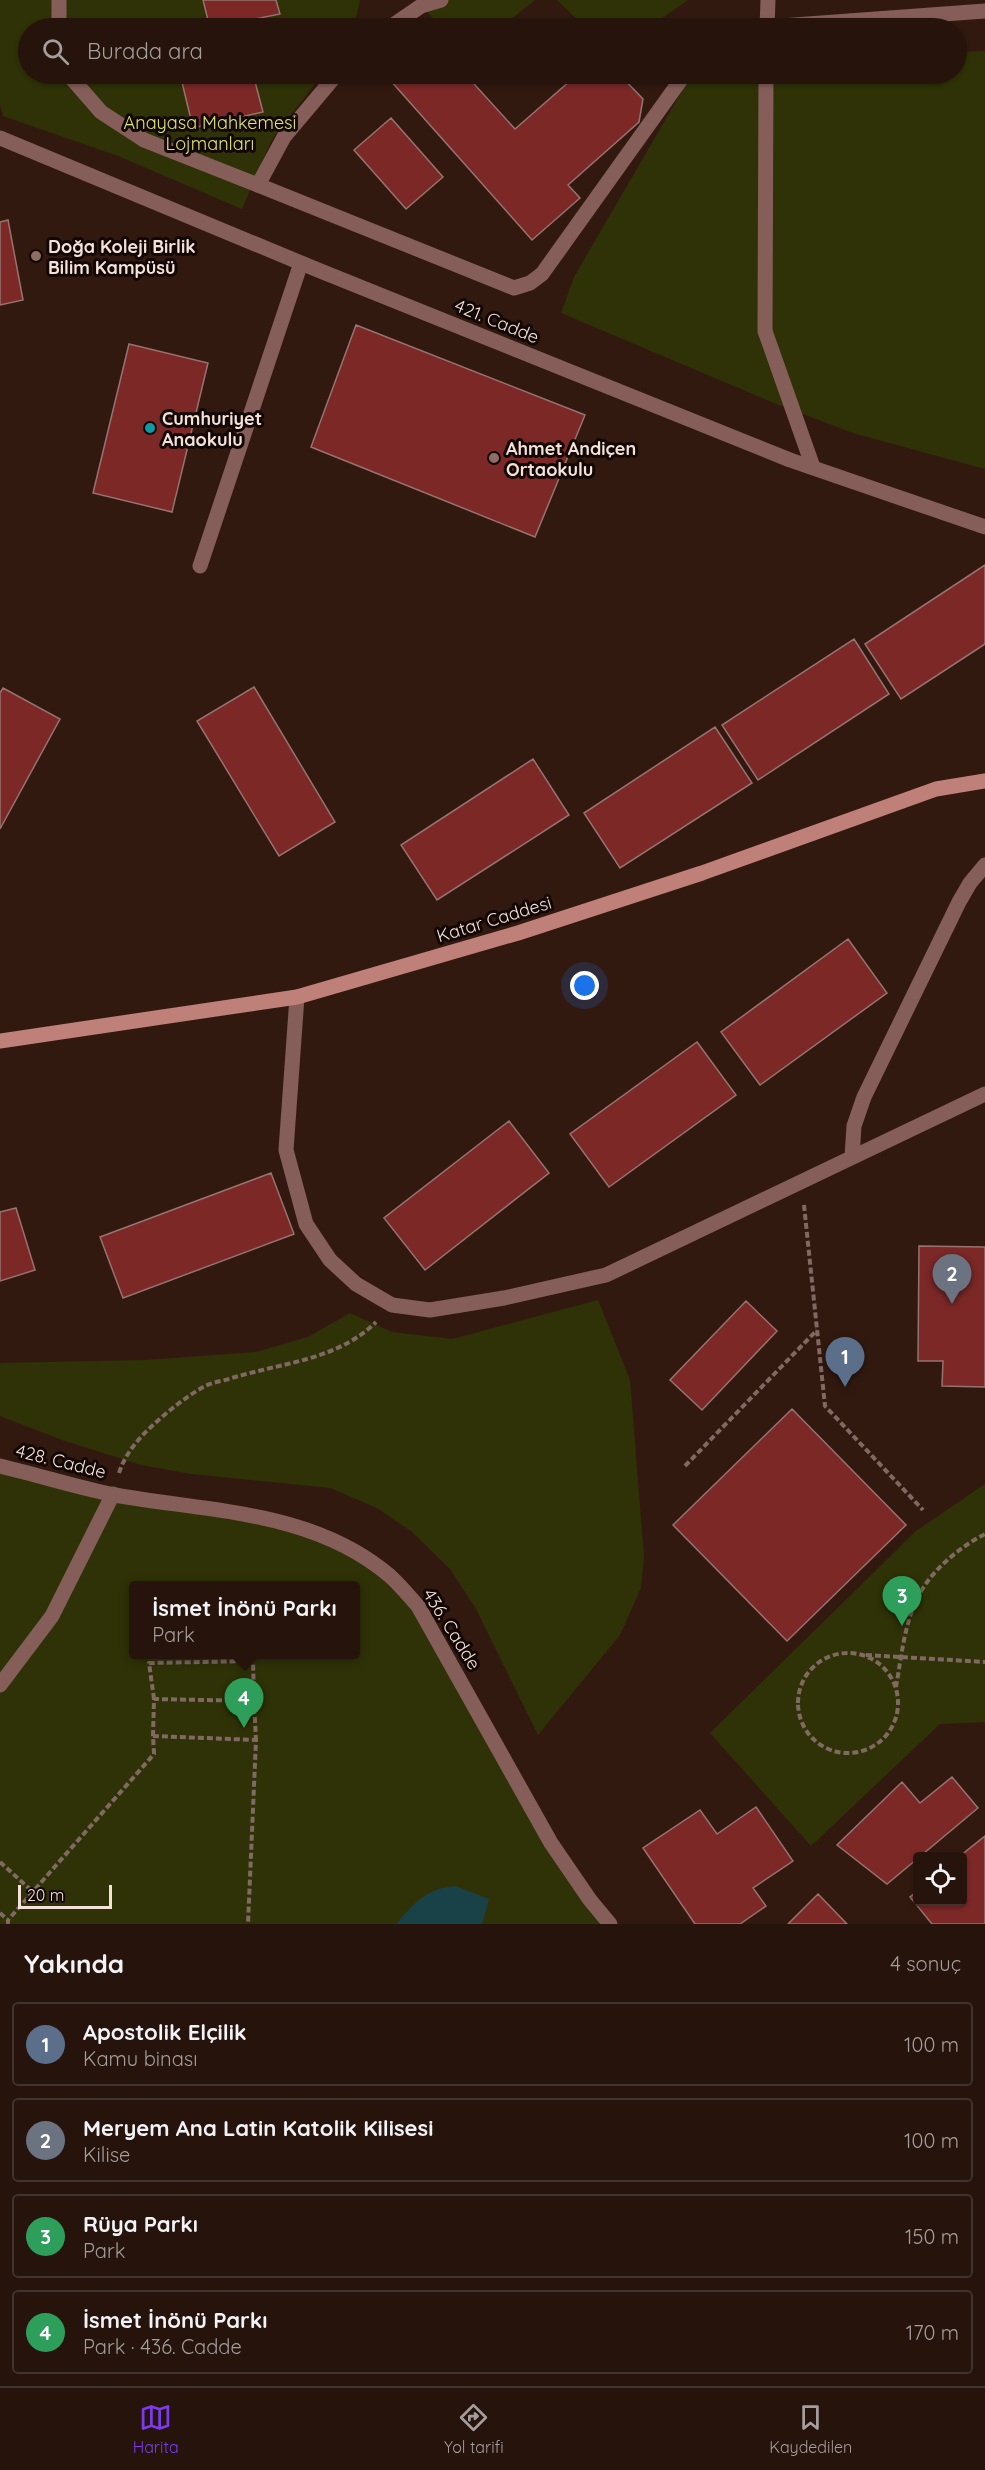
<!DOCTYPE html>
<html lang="tr">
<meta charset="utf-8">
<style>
:root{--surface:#26130c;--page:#2e1c15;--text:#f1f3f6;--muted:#a49e9d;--line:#42322d;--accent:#7c3aed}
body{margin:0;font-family:Quicksand,sans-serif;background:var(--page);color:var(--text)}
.controls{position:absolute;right:18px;bottom:18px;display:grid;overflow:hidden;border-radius:6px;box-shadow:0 2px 4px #0004}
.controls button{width:54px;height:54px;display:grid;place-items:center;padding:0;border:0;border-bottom:2px solid var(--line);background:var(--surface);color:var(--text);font:30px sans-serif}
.scale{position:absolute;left:18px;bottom:15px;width:94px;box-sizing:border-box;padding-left:6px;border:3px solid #f3e1da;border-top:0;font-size:16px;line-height:21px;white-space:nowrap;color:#f3e1da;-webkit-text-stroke:4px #120704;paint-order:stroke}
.you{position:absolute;left:585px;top:986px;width:21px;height:21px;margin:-15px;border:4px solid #fff;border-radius:50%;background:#1a73e8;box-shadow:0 0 0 9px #1a73e833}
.badge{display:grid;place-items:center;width:39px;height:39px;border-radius:50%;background:var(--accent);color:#fff;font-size:20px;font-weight:700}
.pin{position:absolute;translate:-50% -50px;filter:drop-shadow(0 2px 3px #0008)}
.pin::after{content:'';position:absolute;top:32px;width:21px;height:18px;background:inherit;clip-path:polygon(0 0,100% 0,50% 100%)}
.popup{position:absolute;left:129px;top:1581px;width:231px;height:78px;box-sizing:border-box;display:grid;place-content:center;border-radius:6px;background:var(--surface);filter:drop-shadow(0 2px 4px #0005);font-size:20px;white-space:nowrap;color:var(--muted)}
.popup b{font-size:22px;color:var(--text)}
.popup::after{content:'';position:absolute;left:50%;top:100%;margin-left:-12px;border:12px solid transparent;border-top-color:var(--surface)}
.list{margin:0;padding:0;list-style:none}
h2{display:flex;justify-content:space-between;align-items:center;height:78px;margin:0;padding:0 24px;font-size:26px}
h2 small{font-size:20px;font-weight:400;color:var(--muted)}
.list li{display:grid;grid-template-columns:39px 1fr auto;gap:18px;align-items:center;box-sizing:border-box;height:84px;margin:0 12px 12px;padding:0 12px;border:2px solid var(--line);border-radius:6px}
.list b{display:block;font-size:22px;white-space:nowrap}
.list p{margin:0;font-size:20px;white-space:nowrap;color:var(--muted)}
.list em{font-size:20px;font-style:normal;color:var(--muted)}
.icon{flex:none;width:33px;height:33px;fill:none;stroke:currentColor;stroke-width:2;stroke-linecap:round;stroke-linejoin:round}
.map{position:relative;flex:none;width:985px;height:1924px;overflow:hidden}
.search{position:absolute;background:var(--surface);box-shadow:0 2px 4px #0004;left:18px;right:18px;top:18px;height:66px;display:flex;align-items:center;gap:15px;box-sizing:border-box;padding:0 21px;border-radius:33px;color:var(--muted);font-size:22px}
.sheet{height:462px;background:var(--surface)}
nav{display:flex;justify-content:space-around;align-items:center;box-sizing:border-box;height:84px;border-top:2px solid var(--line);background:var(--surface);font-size:16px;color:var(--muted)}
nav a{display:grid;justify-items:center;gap:3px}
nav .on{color:var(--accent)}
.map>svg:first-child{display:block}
.green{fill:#2f3207;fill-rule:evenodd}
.water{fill:#194248}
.building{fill:#7b2827;stroke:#967370;stroke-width:1.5}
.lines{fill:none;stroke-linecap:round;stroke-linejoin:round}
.path{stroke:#7f6961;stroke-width:4;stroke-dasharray:6 3;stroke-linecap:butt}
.service{stroke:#855e59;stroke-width:15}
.minor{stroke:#855e59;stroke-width:15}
.secondary{stroke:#be8078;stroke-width:15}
.education-dot{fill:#8d6e63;stroke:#120704;stroke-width:2}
.culture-dot{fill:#0f9aa8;stroke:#120704;stroke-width:2}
.labels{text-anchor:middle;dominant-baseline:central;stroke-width:6;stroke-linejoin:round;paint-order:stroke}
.park-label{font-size:18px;fill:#dbe66c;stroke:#120704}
.poi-label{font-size:18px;font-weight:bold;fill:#f3e1da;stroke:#120704;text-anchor:start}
.street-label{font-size:18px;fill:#f3e1da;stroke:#120704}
</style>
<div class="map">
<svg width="985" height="1924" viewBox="0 0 985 1924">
<rect width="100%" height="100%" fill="#321910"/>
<!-- green -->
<path class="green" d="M 0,0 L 360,0 L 354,28 L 28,28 L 28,74 L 323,74 L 272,139 L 242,209 L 118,156 L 3,116 L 0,105 Z
M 441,0 L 535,0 L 500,28 L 443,28 L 421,6 Z
M 557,0 L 688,0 L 648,28 L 586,28 Z
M 985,51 L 985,469 L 853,433 L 774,403 L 561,313 L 574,277 L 685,86 L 702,74 L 774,74 L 782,75 L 783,74 L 956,74 L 957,52 Z
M 598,1300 L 630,1380 L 644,1556 L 641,1588 L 620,1635 L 538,1735 L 476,1609 L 450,1569 L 412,1532 L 377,1508 L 330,1488 L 191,1474 L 141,1465 L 62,1440 L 0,1416 L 0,1363 L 145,1360 L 256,1352 L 308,1337 L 350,1313 L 392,1332 L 452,1339 Z
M 0,1466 L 322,1534 L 418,1606 L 512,1772 L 610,1924 L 0,1924 ZM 133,1586 L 355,1586 L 355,1654 L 133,1654 Z
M 985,1484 L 985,1722 L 940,1724 L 811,1846 L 710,1733 L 916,1531 Z"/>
<!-- water -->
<path class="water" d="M 455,1886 L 489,1899 L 482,1924 L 396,1924 C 415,1903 425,1889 455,1886 Z"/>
<!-- building -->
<path class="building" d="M 203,0 L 276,0 L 280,14 L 210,28 Z
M 180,74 L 253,74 L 263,112 L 193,128 Z
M 397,74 L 465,74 L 515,129 L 578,74 L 619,74 L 643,99 L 639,122 L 568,185 L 580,198 L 532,240 L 390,80 Z
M 391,118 L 443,177 L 406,209 L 354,150 Z
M 8,220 L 23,300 L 0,305 L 0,222 Z
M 356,325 L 585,415 L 535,537 L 311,447 Z
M 129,344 L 208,363 L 172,512 L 93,493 Z
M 985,565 L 985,644 L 901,699 L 865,644 Z
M 854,639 L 889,694 L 758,780 L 722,725 Z
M 254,687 L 335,822 L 279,856 L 197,721 Z
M 3,688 L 60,719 L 0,829 L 0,693 Z
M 715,727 L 752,783 L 620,868 L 584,813 Z
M 533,759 L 569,815 L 437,900 L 401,845 Z
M 848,939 L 887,993 L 760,1085 L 721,1032 Z
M 697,1042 L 736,1095 L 609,1187 L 570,1134 Z
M 509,1121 L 549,1173 L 425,1270 L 384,1218 Z
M 271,1173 L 294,1234 L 123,1298 L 100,1237 Z
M 16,1208 L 35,1270 L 0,1281 L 0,1212 Z
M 919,1246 L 985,1247 L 985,1387 L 942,1386 L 943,1361 L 918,1361 Z
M 746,1301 L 777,1331 L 702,1410 L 670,1380 Z
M 792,1409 L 906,1525 L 787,1641 L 673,1525 Z
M 952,1777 L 978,1808 L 887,1884 L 837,1845 L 902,1782 L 920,1803 Z
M 756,1807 L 793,1861 L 753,1888 L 766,1906 L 740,1924 L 695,1924 L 643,1848 L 700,1810 L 717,1834 Z
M 985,1836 L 985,1924 L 932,1924 L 910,1897 L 918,1891 L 918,1902 L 962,1902 L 962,1856 L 960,1856 Z
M 818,1894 L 847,1924 L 788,1924 Z"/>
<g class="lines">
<!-- path -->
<path class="path" d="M 804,1205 L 825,1406 L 923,1510
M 685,1466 L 817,1330
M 119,1473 C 125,1454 138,1439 153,1425 C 168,1411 187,1396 205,1386 C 213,1382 223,1381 232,1378 C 281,1363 338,1360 376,1322
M798 1703a50 50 0 1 1 100 0a50 50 0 1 1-100 0Z
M 866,1655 L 985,1662
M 896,1687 C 901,1659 904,1627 916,1601 C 929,1572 958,1548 985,1534
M 154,1699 L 149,1663 L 253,1661 L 254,1701
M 153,1736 L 154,1699 L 254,1701 L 256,1740
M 0,1862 L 33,1892
M 0,1913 L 8,1920
M 8,1924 L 8,1920 L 154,1754 L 153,1736 L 256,1740 L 248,1924"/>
<!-- service -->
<path class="service" d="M 767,27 L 985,11
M 389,28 L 421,6 L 441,0
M 767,28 L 768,0
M 337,74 L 284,137 L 258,185 L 514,288 L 530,283 L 542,274 L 685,74
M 766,74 L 765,331 L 813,467
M 200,566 L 301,263
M 0,1685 L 52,1616 L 113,1494"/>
<!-- minor -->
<path class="minor" d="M 59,28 L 59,0
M 68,74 L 101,112 L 144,140 L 258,185
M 0,138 L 318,270 L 790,460 L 985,527
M 297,997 L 286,1150 L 306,1224 L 330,1260 L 356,1284 L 392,1305 L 430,1310 L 504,1298 L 606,1275 L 985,1094
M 852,1157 L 854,1126 L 864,1097 L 959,902 L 970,883 L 985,865
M 0,1466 C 38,1475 76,1487 115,1495 C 209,1512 313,1510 390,1576 C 400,1585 409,1596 418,1606 L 551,1843 L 590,1900 L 610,1924"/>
<!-- secondary -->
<path class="secondary" d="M 0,1041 L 297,997 L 518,933 L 702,873 L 936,789 L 985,781"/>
</g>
<!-- markers -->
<g class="education-dot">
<circle cx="36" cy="256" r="6"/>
<circle cx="494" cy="458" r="6"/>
</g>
<circle class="culture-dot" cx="150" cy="428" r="6"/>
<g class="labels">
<!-- park labels -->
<g class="park-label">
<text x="210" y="122">Anayasa Mahkemesi<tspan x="210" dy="21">Lojmanları</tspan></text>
</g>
<!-- poi labels -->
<g class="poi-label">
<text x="48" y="246">Doğa Koleji Birlik<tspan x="48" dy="21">Bilim Kampüsü</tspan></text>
<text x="162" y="418">Cumhuriyet<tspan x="162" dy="21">Anaokulu</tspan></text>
<text x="506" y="448">Ahmet Andiçen<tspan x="506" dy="21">Ortaokulu</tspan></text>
</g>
<!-- street labels -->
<g class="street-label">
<text transform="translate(497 321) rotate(22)">421. Cadde</text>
<text transform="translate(494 919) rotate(-17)">Katar Caddesi</text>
<text transform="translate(61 1461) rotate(14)">428. Cadde</text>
<text transform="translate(452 1629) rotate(58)">436. Cadde</text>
</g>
</g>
</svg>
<div class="controls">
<button><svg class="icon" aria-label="locate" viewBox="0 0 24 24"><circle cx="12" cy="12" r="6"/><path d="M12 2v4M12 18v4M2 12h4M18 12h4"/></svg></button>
</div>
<div class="scale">20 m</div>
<div class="you"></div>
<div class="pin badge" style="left:845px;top:1387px;background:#5c6f8a">1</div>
<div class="pin badge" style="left:952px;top:1304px;background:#6b7280">2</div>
<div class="pin badge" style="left:902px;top:1626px;background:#2e9e5b">3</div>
<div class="pin badge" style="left:244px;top:1728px;background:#2e9e5b">4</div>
<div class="popup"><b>İsmet İnönü Parkı</b>Park</div>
<div class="search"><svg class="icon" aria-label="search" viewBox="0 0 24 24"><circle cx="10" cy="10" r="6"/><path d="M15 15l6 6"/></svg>Burada ara</div>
</div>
<section class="sheet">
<h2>Yakında<small>4 sonuç</small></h2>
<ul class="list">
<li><span class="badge" style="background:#5c6f8a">1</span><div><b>Apostolik Elçilik</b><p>Kamu binası</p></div><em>100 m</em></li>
<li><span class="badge" style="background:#6b7280">2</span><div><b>Meryem Ana Latin Katolik Kilisesi</b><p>Kilise</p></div><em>100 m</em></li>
<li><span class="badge" style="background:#2e9e5b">3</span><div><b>Rüya Parkı</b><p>Park</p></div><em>150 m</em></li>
<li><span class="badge" style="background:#2e9e5b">4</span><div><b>İsmet İnönü Parkı</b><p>Park · 436. Cadde</p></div><em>170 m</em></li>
</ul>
</section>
<nav>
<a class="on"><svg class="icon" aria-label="map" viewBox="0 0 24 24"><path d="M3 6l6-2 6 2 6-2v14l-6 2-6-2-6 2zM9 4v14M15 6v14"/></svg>Harita</a>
<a><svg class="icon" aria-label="directions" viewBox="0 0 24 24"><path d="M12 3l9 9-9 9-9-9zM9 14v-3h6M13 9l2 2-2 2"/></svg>Yol tarifi</a>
<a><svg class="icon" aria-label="saved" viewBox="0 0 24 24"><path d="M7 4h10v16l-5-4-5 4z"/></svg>Kaydedilen</a>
</nav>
